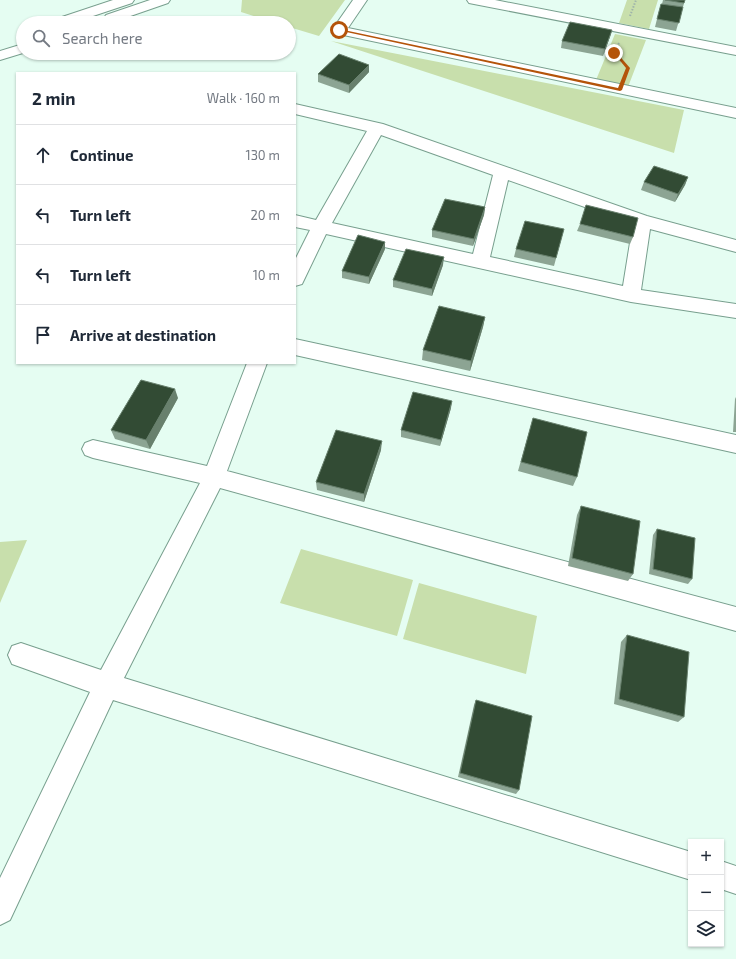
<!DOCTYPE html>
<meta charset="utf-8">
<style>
:root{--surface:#fff;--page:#f6f6f7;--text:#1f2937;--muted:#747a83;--line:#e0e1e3}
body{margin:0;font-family:"Exo 2",sans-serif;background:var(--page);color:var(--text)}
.controls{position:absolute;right:12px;bottom:12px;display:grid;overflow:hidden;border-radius:0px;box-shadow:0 1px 3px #0004}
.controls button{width:36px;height:36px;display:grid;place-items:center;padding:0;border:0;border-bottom:1px solid var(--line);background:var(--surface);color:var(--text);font:20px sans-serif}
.stop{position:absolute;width:12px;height:12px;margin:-9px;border:3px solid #b45309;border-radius:50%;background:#fff}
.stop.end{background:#b45309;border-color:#fff;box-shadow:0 1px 4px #0008}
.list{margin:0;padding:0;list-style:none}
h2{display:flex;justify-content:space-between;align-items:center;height:52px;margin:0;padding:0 16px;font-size:17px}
h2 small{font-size:13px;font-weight:400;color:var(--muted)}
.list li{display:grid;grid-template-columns:26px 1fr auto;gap:12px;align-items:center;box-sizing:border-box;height:60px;padding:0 16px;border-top:1px solid var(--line)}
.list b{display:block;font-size:15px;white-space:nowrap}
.list em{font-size:13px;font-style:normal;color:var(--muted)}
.icon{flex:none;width:22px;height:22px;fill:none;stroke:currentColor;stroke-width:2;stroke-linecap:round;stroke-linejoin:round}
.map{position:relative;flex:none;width:736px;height:959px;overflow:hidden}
.search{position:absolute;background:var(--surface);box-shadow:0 1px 3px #0004;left:16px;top:16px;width:280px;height:44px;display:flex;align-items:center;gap:10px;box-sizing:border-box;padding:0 14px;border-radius:22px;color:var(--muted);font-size:15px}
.panel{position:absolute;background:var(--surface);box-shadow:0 1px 3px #0004;left:16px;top:72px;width:280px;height:292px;border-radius:0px}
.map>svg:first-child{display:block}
.green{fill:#c8dfac}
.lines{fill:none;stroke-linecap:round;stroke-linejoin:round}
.minor-casing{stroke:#789f8e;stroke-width:2}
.path{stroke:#9eb3aa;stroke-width:2;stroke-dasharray:1.5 1.5;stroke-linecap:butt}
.minor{fill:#fff;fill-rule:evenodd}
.wall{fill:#8ca493}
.shaded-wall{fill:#68806d}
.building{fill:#324b34;stroke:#68806d}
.route{fill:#b45309}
</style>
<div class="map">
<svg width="736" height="959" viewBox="0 0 736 959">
<rect width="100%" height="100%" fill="#e5fdf2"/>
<!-- green -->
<path class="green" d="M 242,0 L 345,0 L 319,36 L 289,27 L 289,23 L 276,23 L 241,12 Z
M 627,0 L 658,0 L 649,29 L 619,23 Z
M 615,34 L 646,40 L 628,87 L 596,80 Z
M 331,41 L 684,110 L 674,153 Z
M 27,540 L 0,603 L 0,542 Z
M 301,549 L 413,580 L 397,636 L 280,603 Z
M 419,583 L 537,616 L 526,674 L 403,639 Z"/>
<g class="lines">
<defs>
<path id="minor" d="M 113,0 L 134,0 L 132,3 L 72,23 L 51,23 L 53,20 Z
M 150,0 L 170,0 L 168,3 L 116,21 L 106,21 L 104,18 L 106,15 Z
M 353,0 L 367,0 L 348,28 L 736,108 L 736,118 L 334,33 L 332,30 Z
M 467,0 L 495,0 L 736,47 L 736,55 L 474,4 L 469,3 Z
M 23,44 L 23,53 L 0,60 L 0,51 Z
M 295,104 L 383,124 L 647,216 L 736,240 L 736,252 L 650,229 L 641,290 L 736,304 L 736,318 L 631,302 L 326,234 L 302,284 L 295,286 L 295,260 L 310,230 L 295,227 L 295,215 L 316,220 L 367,131 L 295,114 ZM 381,135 L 493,175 L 473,254 L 332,223 ZM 508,180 L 633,224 L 623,286 L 490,257 Z
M 295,339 L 736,435 L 736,453 L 295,355 Z
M 247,363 L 267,363 L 227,471 L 736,607 L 736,631 L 220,488 L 124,678 L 691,852 L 691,880 L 113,700 L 10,920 L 0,925 L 0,878 L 90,692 L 12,664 L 8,655 L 12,646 L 21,643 L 101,670 L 200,483 L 93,458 L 85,455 L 82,449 L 85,443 L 93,440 L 207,466 Z
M 721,861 L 736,866 L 736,894 L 721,889 Z"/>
</defs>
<!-- minor casing -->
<use href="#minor" class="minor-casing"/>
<!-- path -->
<path class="path" d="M 630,16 L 636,0
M 619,43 L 614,53 L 628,68 L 625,75"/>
<!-- minor -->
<use href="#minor" class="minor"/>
</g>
<!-- wall -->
<path class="wall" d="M 663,0 L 685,0 L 676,31 L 655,27 L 659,11 L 661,4 L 662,4 Z
M 612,30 L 603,56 L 561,48 L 562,41 Z
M 369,65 L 369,72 L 349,93 L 318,82 L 318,74 Z
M 688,177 L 685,185 L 675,202 L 641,190 L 644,182 Z
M 485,207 L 484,215 L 473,246 L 432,237 L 432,230 Z
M 580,224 L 633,237 L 630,244 L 577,231 Z
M 564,229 L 554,266 L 514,257 L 516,249 Z
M 385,249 L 369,284 L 342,278 L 342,271 Z
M 443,265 L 432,296 L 393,287 L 393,280 Z
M 485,317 L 483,327 L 470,371 L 422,360 L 423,350 Z
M 736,397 L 736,432 L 733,432 L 735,399 Z
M 178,398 L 150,449 L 115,439 L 111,430 Z
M 451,408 L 440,446 L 401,437 L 401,430 Z
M 533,418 L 577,477 L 573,486 L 518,471 Z
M 381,450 L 364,502 L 317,490 L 316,482 Z
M 581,506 L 633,574 L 628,581 L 568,566 L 577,515 Z
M 657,529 L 692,579 L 688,584 L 649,574 L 653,535 Z
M 627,635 L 684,717 L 678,722 L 614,704 L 621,642 Z
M 476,700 L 519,790 L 516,794 L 458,777 L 474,705 Z"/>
<!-- shaded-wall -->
<path class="shaded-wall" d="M 612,30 L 610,37 L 603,56 L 605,49 Z
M 369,65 L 369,72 L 349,93 L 349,85 Z
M 688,177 L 685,185 L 675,202 L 678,194 Z
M 485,207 L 484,215 L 473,246 L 474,239 Z
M 385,242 L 385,249 L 369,284 L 369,277 Z
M 444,257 L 443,265 L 432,296 L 432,289 Z
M 485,317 L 483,327 L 470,371 L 471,361 Z
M 175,389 L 178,398 L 150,449 L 146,440 Z
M 452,401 L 451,408 L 440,446 L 441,440 Z
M 382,441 L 381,450 L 364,502 L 364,494 Z"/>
<!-- building -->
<path class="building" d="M 665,0 L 685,0 L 684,3 Z
M 661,4 L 683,7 L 679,23 L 657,19 Z
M 570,22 L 612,30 L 605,49 L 562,41 Z
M 339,54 L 369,65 L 349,85 L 318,74 Z
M 654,166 L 688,177 L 678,194 L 644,182 Z
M 445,199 L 485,207 L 474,239 L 432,230 Z
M 586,205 L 638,218 L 633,237 L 580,224 Z
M 525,221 L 564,229 L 556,258 L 516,249 Z
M 358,235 L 385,242 L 369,277 L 342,271 Z
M 406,249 L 444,257 L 432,289 L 393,280 Z
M 439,306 L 485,317 L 471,361 L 423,350 Z
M 141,380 L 175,389 L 146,440 L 111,430 Z
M 413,392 L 452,401 L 441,440 L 401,430 Z
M 533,418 L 587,432 L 577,477 L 521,462 Z
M 336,430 L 382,441 L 364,494 L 316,482 Z
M 581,506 L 640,521 L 633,574 L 572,558 Z
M 657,529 L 695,538 L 692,579 L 653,569 Z
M 627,635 L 689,652 L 684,717 L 619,699 Z
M 476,700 L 532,716 L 519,790 L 460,773 Z"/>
<!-- route -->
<path class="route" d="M 337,30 L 339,29 L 618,88 L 626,68 L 613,52 L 616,52 L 630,68 L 622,90 L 620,91 Z"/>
</svg>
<div class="controls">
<button>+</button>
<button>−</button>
<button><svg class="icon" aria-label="layers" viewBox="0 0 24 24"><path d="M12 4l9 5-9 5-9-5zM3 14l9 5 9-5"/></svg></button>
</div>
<div class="stop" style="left:339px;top:30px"></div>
<div class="stop end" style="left:614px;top:53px"></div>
<div class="search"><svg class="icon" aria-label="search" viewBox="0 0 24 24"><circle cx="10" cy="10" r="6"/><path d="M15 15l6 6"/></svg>Search here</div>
<section class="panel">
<h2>2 min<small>Walk · 160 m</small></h2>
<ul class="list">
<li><svg class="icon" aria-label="ahead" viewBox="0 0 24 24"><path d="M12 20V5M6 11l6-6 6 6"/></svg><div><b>Continue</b></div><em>130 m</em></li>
<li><svg class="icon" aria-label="left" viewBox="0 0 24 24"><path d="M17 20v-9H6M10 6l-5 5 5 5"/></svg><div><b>Turn left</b></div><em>20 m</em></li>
<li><svg class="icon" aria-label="left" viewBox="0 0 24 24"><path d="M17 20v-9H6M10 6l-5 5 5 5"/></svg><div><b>Turn left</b></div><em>10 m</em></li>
<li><svg class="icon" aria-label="arrive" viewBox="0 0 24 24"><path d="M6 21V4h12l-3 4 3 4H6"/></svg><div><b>Arrive at destination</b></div></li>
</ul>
</section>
</div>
